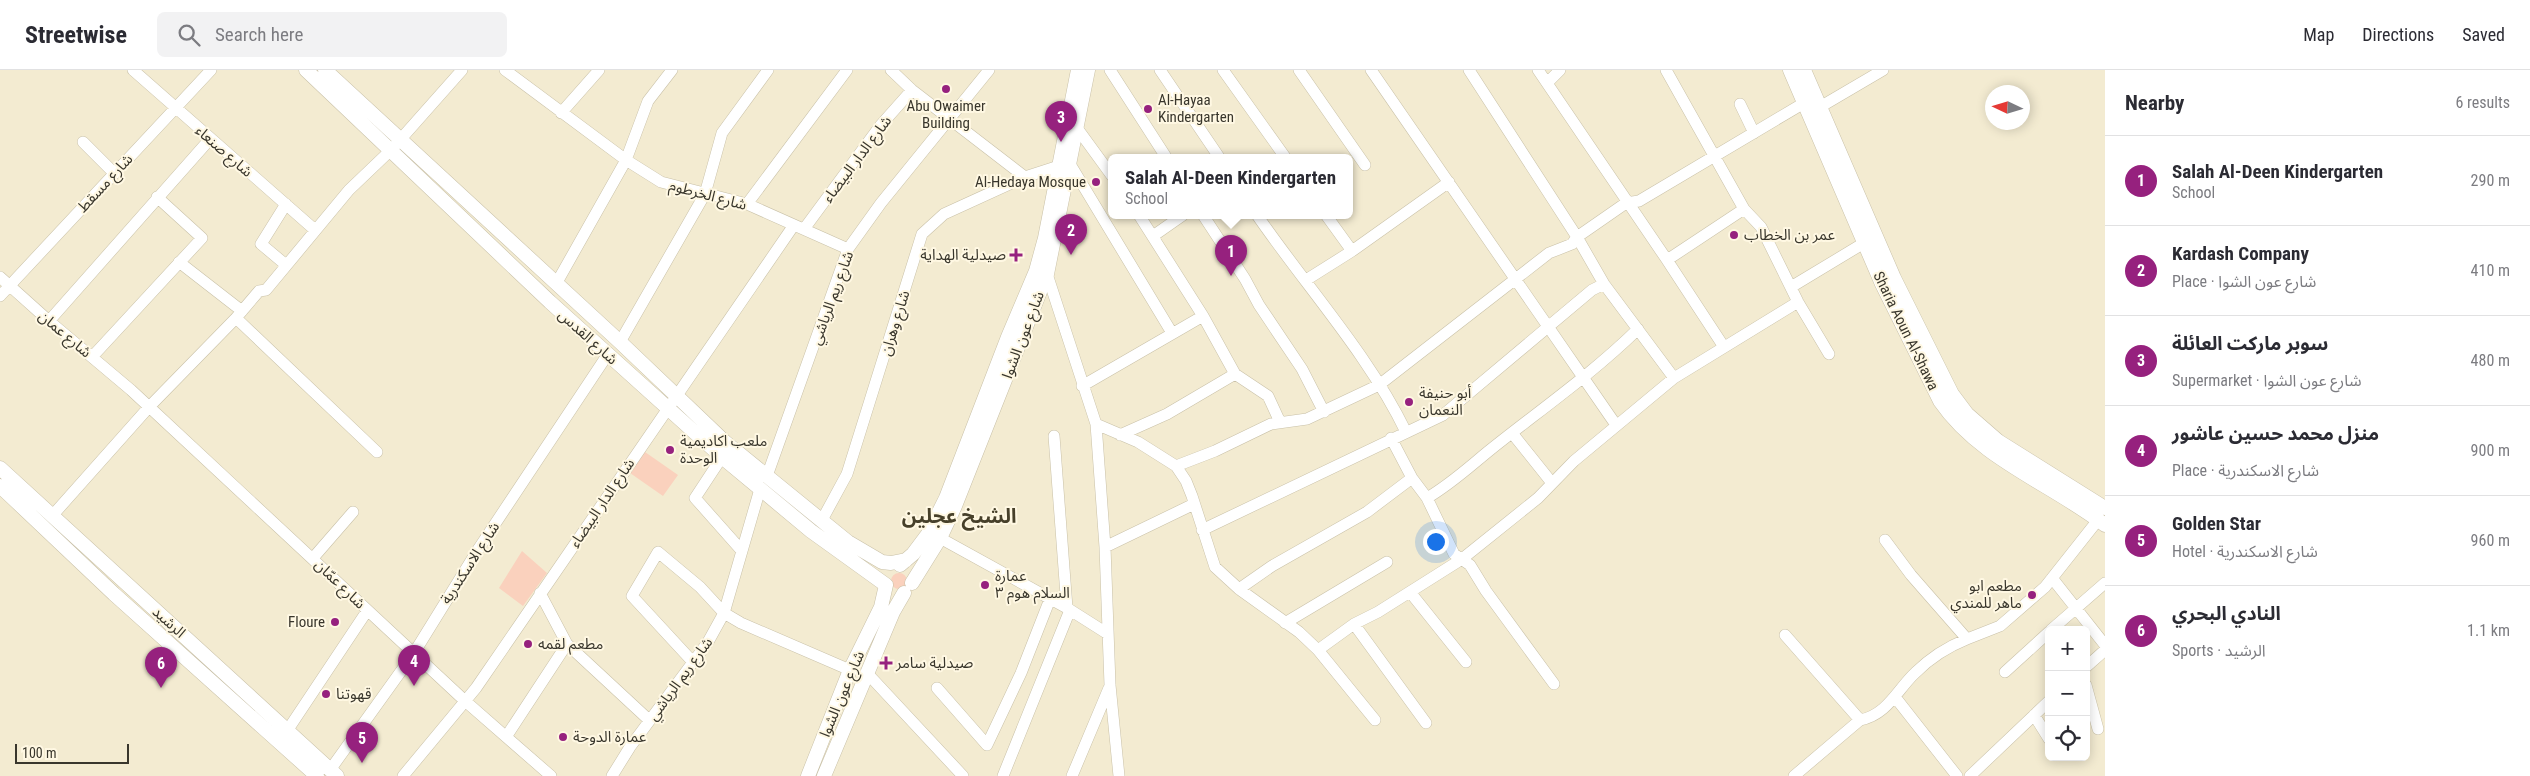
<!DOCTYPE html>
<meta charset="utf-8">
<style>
:root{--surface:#fff;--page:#f2f2f3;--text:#2b2b33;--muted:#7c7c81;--line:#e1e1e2;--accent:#96217e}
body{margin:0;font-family:"Roboto Condensed","Noto Sans Arabic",sans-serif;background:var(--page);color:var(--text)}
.controls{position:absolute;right:15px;bottom:15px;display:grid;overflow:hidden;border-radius:8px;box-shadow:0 2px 12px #0003}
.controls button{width:45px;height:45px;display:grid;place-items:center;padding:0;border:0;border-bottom:1px solid var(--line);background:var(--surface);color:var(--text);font:25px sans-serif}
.compass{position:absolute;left:1985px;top:15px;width:45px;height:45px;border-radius:50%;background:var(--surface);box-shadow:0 2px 12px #0003;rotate:274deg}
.scale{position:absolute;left:15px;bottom:12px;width:114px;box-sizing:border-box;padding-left:5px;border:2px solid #39362c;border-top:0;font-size:14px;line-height:18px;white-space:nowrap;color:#39362c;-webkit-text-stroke:4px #fff8e3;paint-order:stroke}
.you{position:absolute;left:1435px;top:471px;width:18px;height:18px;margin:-12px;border:4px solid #fff;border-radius:50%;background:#1a73e8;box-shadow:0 0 0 8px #1a73e833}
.badge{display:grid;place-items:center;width:32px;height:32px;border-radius:50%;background:var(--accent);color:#fff;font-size:16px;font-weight:700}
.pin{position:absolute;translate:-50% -41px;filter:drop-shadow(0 1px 2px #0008)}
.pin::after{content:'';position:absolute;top:26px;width:18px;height:15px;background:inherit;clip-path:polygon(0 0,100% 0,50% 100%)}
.popup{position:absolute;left:1108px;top:84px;width:245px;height:65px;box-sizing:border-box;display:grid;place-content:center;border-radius:8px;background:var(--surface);filter:drop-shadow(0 1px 4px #0005);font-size:16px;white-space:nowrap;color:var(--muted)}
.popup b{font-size:19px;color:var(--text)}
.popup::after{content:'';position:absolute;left:50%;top:100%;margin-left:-10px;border:10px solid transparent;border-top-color:var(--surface)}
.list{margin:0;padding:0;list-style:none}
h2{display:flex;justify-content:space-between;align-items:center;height:65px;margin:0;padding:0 20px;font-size:21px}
h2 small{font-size:16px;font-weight:400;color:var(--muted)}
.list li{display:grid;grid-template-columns:32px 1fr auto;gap:15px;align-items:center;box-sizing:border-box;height:90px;padding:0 20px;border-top:1px solid var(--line)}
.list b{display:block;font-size:19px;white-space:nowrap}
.list p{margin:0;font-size:16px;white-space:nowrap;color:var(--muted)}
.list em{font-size:16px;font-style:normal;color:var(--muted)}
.icon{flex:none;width:28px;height:28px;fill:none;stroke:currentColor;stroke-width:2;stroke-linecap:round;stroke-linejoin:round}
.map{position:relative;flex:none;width:2105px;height:706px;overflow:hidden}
header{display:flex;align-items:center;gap:30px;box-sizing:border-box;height:70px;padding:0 25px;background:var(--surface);border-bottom:1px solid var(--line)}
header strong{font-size:24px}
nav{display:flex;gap:28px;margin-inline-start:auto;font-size:18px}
.search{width:350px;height:45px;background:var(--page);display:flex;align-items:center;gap:12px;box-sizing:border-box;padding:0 18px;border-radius:8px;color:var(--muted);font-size:19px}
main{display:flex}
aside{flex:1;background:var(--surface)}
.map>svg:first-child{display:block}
.green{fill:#fad1bd}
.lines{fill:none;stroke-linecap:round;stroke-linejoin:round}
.minor-casing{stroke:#c9c1a8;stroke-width:12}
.major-casing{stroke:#c9c1a8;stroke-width:15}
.minor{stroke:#fff;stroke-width:11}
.major{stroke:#fff;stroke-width:14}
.poi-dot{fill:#96217e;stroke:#fff8e3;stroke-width:2}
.labels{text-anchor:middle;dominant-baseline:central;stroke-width:4;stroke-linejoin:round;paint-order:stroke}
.poi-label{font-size:15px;fill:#39362c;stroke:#fff8e3;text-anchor:start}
.street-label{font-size:15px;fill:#39362c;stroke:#fff8e3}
.district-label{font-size:20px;font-weight:bold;fill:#47402a;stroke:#fff8e3}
</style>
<header>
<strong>Streetwise</strong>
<div class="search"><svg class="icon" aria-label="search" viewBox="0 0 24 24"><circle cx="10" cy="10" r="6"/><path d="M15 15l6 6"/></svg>Search here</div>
<nav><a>Map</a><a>Directions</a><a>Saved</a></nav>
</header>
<main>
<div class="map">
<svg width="2105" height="706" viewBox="0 0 2105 706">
<rect width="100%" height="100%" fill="#f3ebd1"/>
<!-- green -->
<path class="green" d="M 645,382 L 678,405 L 663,426 L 630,403 Z
M 522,481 L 547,503 L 523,536 L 499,518 Z
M891 511a8 8 0 1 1 16 0a8 8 0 1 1-16 0Z"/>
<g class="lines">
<defs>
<path id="minor" d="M 133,0 L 315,160
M 505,0 L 626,90 L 661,112 L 747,134 L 848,179
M 891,0 L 912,20 L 1025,107 L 1059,96
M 1110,0 L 1166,87
M 1160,0 L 1219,87
M 1223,0 L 1285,87
M 1299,0 L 1365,95
M 1371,0 L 1616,355
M 1469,0 L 1577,167 L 1626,133 L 1639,131 L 1804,33
M 1538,0 L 1667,190 L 1744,139
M 1666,0 L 1744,139 L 1761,157 L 1798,232 L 1829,284
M 1547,13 L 1560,0
M 1740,34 L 1754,63
M 1820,37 L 1883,0
M 561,43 L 599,0
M 1077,58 L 1112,106
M 83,72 L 114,103
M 1070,94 L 1172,263
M 286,134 L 261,174 L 286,195
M 747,134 L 847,0
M 1139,145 L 1203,246 L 1235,304 L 1268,326 L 1280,352
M 1203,145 L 1245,209 L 1259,235 L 1302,299 L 1324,342
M 1257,145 C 1305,215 1369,285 1406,362
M 1326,145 L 1352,181
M 804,159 L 880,56 L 912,20
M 1153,166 L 1183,145
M 1667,190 L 1724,277
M 179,192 L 242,241
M 1047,204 L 1096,354 L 1105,477 L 1110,615 L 1119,706
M 0,207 L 49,251 L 131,320 L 464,630 L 551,706
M 1306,210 L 1352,181 L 1449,112
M 556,214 L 626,90 L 648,31 L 672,0
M 1791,217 L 1864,173
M 0,226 L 211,0
M 236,248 L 377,382
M 49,251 L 210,69
M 620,272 L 705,124 L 722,63 L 768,0
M 92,287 L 202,168 L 157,127
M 1082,316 L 1203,246
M 1096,354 L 1138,372 L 1176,396 L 1186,411 L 1192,426 L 1215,497 L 1239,519 L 1299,562 L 1318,580 L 1375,650
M 1512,363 L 1552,413
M 1120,365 L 1167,344 L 1235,304
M 1054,366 L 1067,538
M 1391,368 L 1412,408 L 1427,428 L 1454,484 L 1470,495 L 1486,521 L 1554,614
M 722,387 L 695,428 L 742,481
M 1176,396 L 1215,381 L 1271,354 L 1307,349 L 1379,315 L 1549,183 L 1572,174 L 1577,167 L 1604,214 L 1674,308
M 767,406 L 848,179 L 881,133 L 989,0
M 1427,428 C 1451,414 1469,397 1490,380 C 1540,340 1592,304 1638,259
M 52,446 L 149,337 L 236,248 L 259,221 L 266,220 L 349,120 L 392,79 L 462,0
M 822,450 L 847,404 L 922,164 L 944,144 L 1025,107
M 1202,460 L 1443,345 L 1592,220 L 1604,214
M 940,468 L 1067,538 L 1108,564
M 1885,470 L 1911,505 L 1967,569 L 2000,556 L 2045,517 L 2098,450
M 1105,477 L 1194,434
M 313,488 L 353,442
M 2052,508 L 2105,575
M 1239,519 L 1272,496 L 1367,442 L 1412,408
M 1410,522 L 1466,592
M 540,523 L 567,574 L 649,650
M 1285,553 L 1387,492
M 1354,554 L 1426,653
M 2051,560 L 2105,513
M 1785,565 L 1860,650 L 1794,706
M 1318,580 L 1354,554 L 1378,542 L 1462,489 L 1538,428 L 1574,391 L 1674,308 L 1798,232
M 692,591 L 632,526 L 658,482 L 700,517 L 724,543 L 741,553 L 850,600
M 2086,597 L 2105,580
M 2005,602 L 2049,562
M 867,603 L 963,706
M 2086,615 L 2098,659
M 937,618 L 987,675 L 1021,603 L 1050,529
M 1895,627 L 1957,706
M 2034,645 L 2049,669
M 1860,650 C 1887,645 1897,620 1915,603 C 1930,588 1947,577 1967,569
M 287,661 L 367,541
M 506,667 L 567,574
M 330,700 L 414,583 L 479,478 L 608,284
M 403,706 L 476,618 L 794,155
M 612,706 L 630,677 L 708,572 L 724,543 L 760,419
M 1003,706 L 1070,540
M 1072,706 L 1109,618
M 1970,706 L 2049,631"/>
<path id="major" d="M 306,0 L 550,232 L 722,387 L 811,461 L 886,515 L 881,537 L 850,600 L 808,706
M 325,0 L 620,272 L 725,372 L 848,472 L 882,492 L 891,493 L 906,490
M 1790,0 L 1882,214 L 1940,331 C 1980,389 2050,413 2105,455
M 1804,0 L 1894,208 L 1952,324 L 1967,344 L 1998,371 L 2105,438
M 0,398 L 337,706
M 0,416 L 114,524 L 317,706
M 900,495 L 913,484 L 928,464 L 946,428 L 1008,267 L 1036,201 L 1045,168 L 1078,0
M 912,513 L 940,468 L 955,436 L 1047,204 L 1088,0
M 824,706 L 893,542 L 904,523"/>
</defs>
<!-- minor casing -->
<use href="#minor" class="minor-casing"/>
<!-- major casing -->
<use href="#major" class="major-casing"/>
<!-- minor -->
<use href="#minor" class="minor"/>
<!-- major -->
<use href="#major" class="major"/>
</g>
<!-- markers -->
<g class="poi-dot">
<circle cx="946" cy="19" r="5"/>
<circle cx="1148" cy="39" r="5"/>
<circle cx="1096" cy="112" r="5"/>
<circle cx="1734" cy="165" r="5"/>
<path d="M1013.5 177.5h5v5h5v5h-5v5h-5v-5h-5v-5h5z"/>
<circle cx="1409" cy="332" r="5"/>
<circle cx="670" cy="380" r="5"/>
<circle cx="985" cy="515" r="5"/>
<circle cx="2032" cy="525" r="5"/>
<circle cx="335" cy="552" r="5"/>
<circle cx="528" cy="574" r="5"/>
<path d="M883.5 585.5h5v5h5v5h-5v5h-5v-5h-5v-5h5z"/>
<circle cx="326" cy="624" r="5"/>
<circle cx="563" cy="667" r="5"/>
</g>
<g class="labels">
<!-- poi labels -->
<g class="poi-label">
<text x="1158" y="30">Al-Hayaa<tspan x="1158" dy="17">Kindergarten</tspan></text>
<text x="946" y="36" text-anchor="middle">Abu Owaimer<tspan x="946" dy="17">Building</tspan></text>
<text x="1086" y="112" text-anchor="end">Al-Hedaya Mosque</text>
<text x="1744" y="165">عمر بن الخطاب</text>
<text x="1006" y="185" text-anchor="end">صيدلية الهداية</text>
<text x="1419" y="323">أبو حنيفة<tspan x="1419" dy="17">النعمان</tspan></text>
<text x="680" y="371">ملعب اكاديمية<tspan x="680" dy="17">الوحدة</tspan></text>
<text x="995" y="506">عمارة<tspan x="995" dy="17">السلام هوم ٣</tspan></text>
<text x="2022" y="516" text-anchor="end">مطعم ابو<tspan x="2022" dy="17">ماهر للمندي</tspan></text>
<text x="325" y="552" text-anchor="end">Floure</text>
<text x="538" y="574">مطعم لقمه</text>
<text x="896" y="593">صيدلية سامر</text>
<text x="336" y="624">قهوتنا</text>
<text x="573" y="667">عمارة الدوحة</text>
</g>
<!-- street labels -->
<g class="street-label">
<text transform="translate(224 81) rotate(41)">شارع صنعاء</text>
<text transform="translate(857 89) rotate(-53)">شارع الدار البيضاء</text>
<text transform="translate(105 113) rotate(-47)">شارع مسقط</text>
<text transform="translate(708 125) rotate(15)">شارع الخرطوم</text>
<text transform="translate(832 228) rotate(-70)">شارع ريم الرياشي</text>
<text transform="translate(895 253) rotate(-73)">شارع وهران</text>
<text transform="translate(1906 261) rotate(64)">Sharia Aoun Al-Shawa</text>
<text transform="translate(65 264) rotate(40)">شارع عمان</text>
<text transform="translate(1023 265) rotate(-69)">شارع عون الشوا</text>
<text transform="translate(588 267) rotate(42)">شارع القدس</text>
<text transform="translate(602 433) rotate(-56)">شارع الدار البيضاء</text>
<text transform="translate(470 493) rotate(-57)">شارع الاسكندرية</text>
<text transform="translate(340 514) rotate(44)">شارع عمّان</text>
<text transform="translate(169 552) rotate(42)">الرشيد</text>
<text transform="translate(680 609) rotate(-54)">شارع ريم الرياشي</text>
<text transform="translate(842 624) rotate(-67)">شارع عون الشوا</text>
</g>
<!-- district labels -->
<g class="district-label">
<text x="959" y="446">الشيخ عجلين</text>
</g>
</g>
</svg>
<div class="controls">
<button>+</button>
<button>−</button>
<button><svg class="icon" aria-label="locate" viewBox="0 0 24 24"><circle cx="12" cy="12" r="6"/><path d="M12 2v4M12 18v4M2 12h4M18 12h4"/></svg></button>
</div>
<svg class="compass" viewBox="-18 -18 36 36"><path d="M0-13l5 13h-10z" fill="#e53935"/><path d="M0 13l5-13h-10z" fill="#7c7c81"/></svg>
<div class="scale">100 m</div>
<div class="you"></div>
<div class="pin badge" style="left:1231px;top:206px">1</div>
<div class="popup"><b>Salah Al-Deen Kindergarten</b>School</div>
<div class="pin badge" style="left:1071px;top:185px">2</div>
<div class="pin badge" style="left:1061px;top:72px">3</div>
<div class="pin badge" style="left:414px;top:616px">4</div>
<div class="pin badge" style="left:362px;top:693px">5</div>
<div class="pin badge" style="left:161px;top:618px">6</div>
</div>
<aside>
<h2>Nearby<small>6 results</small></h2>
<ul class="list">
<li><span class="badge">1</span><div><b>Salah Al-Deen Kindergarten</b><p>School</p></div><em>290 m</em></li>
<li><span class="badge">2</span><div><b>Kardash Company</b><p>Place · شارع عون الشوا</p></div><em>410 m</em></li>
<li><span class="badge">3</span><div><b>سوبر ماركت العائلة</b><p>Supermarket · شارع عون الشوا</p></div><em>480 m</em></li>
<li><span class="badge">4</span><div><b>منزل محمد حسين عاشور</b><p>Place · شارع الاسكندرية</p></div><em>900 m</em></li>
<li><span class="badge">5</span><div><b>Golden Star</b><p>Hotel · شارع الاسكندرية</p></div><em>960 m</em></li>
<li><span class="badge">6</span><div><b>النادي البحري</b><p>Sports · الرشيد</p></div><em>1.1 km</em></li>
</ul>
</aside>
</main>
